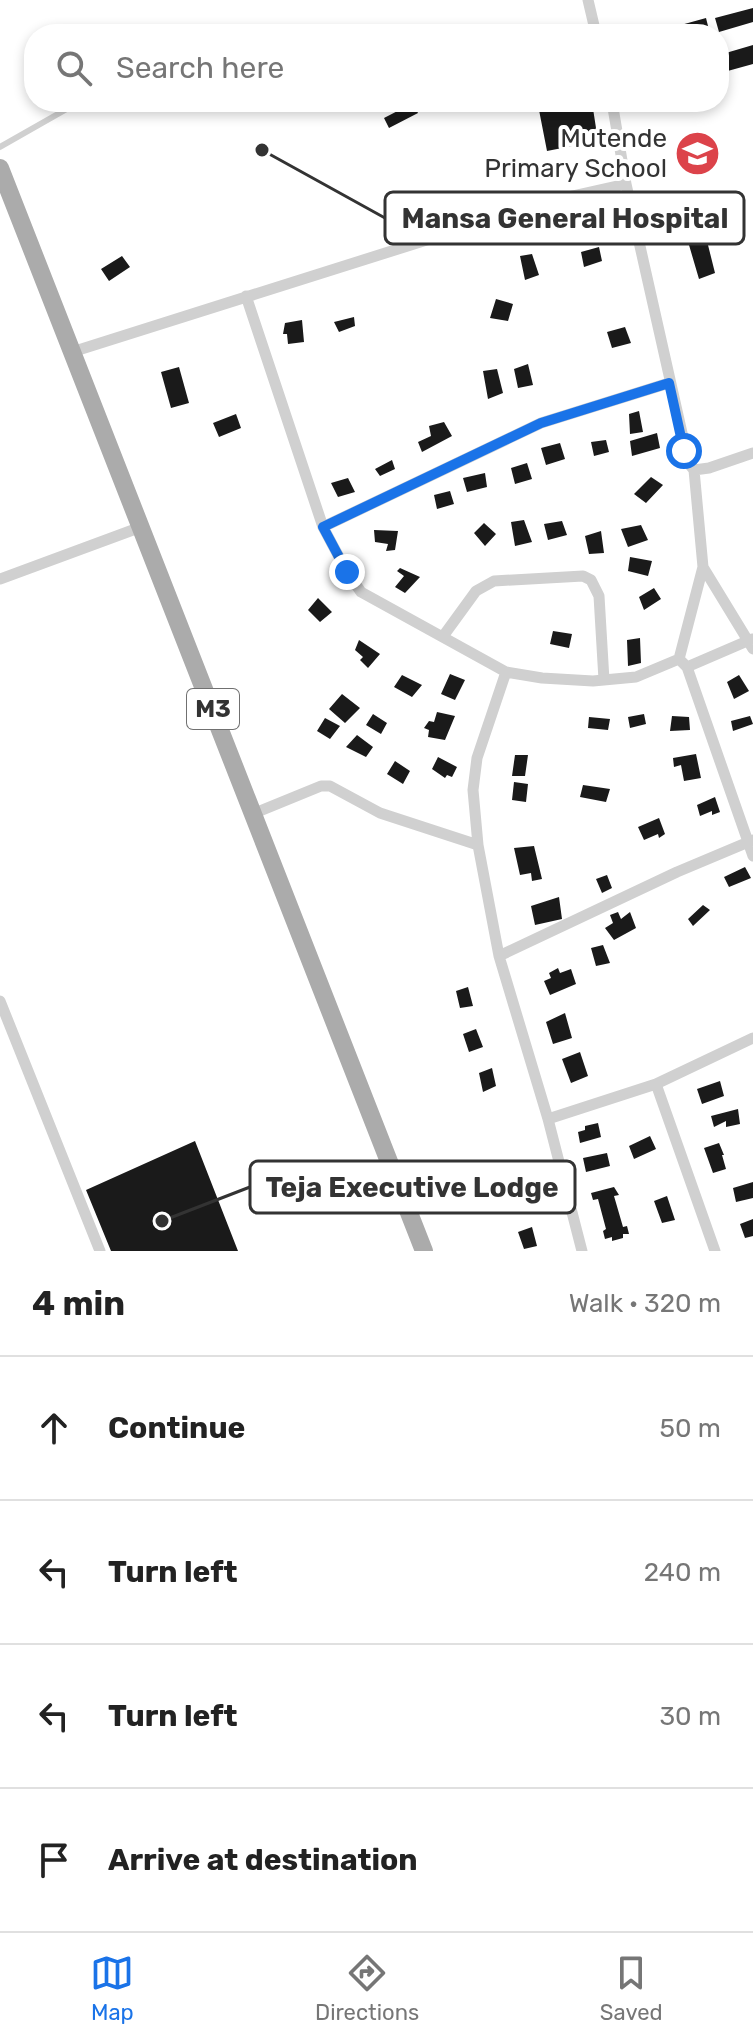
<!DOCTYPE html>
<meta charset="utf-8">
<style>
:root{--surface:#fff;--page:#f2f2f2;--text:#222;--muted:#767676;--line:#e0e0e0;--accent:#1a73e8}
body{margin:0;font-family:Rubik,sans-serif;background:var(--page);color:var(--text)}
.stop{position:absolute;width:24px;height:24px;margin:-18px;border:6px solid #1a73e8;border-radius:50%;background:#fff}
.stop.end{background:#1a73e8;border-color:#fff;box-shadow:0 2px 8px #0008}
.list{margin:0;padding:0;list-style:none}
h2{display:flex;justify-content:space-between;align-items:center;height:104px;margin:0;padding:0 32px;font-size:34px}
h2 small{font-size:26px;font-weight:400;color:var(--muted)}
.list li{display:grid;grid-template-columns:52px 1fr auto;gap:24px;align-items:center;box-sizing:border-box;height:144px;padding:0 32px;border-top:2px solid var(--line)}
.list b{display:block;font-size:30px;white-space:nowrap}
.list em{font-size:26px;font-style:normal;color:var(--muted)}
.icon{flex:none;width:44px;height:44px;fill:none;stroke:currentColor;stroke-width:2;stroke-linecap:round;stroke-linejoin:round}
.map{position:relative;flex:none;width:753px;height:1251px;overflow:hidden}
.search{position:absolute;background:var(--surface);box-shadow:0 4px 12px #0003;left:24px;right:24px;top:24px;height:88px;display:flex;align-items:center;gap:20px;box-sizing:border-box;padding:0 28px;border-radius:32px;color:var(--muted);font-size:30px}
.sheet{height:680px;background:var(--surface)}
nav{display:flex;justify-content:space-around;align-items:center;box-sizing:border-box;height:112px;border-top:2px solid var(--line);background:var(--surface);font-size:22px;color:var(--muted)}
nav a{display:grid;justify-items:center;gap:4px}
nav .on{color:var(--accent)}
.map>svg:first-child{display:block}
.building{fill:#1a1a1a}
.lines{fill:none;stroke-linecap:round;stroke-linejoin:round}
.service{stroke:#d0d0d0;stroke-width:6}
.minor{stroke:#d0d0d0;stroke-width:11}
.primary{stroke:#ababab;stroke-width:18}
.route{stroke:#1a73e8;stroke-width:10}
.labels{text-anchor:middle;dominant-baseline:central;stroke-width:8;stroke-linejoin:round;paint-order:stroke}
.shield{fill:#fff;stroke:#707070;stroke-width:2}
.shield-label{font-size:24px;font-weight:bold;fill:#333}
.poi-label{font-size:26px;fill:#333;stroke:#fff;text-anchor:end}
.leader{fill:none;stroke:#333;stroke-width:3}
.callout-dot{fill:#333;stroke:#fff;stroke-width:3}
.callout{fill:#fff;stroke:#333;stroke-width:3}
.callout-label{font-size:28px;text-anchor:middle;font-weight:bold;fill:#333}
</style>
<div class="map">
<svg width="753" height="1251" viewBox="0 0 753 1251">
<rect width="100%" height="100%" fill="#fff"/>
<!-- building -->
<path class="building" d="M 753,8 L 753,22 L 719,32 L 715,18 Z
M 706,18 L 710,34 L 652,34 L 652,33 Z
M 753,45 L 753,64 L 724,72 L 719,55 Z
M 573,102 L 592,102 L 598,141 L 547,151 L 539,110 Z
M 413,103 L 418,113 L 389,128 L 384,118 Z
M 707,241 L 715,273 L 699,279 L 689,245 Z
M 599,247 L 602,261 L 584,267 L 581,252 Z
M 532,254 L 539,275 L 525,280 L 520,256 Z
M 122,256 L 130,267 L 109,281 L 101,269 Z
M 496,299 L 513,304 L 508,321 L 490,318 Z
M 354,317 L 355,326 L 339,332 L 334,322 Z
M 302,320 L 304,342 L 288,344 L 287,334 L 283,334 L 285,323 Z
M 625,327 L 631,343 L 612,348 L 607,332 Z
M 528,364 L 533,385 L 518,388 L 514,369 Z
M 179,367 L 189,403 L 171,408 L 161,372 Z
M 497,369 L 503,393 L 488,399 L 483,371 Z
M 639,411 L 643,432 L 630,434 L 629,414 Z
M 236,414 L 241,428 L 219,437 L 213,423 Z
M 444,422 L 452,436 L 422,452 L 418,442 L 431,436 L 429,426 Z
M 657,433 L 660,448 L 632,456 L 630,441 Z
M 606,440 L 609,452 L 594,456 L 591,442 Z
M 560,443 L 565,459 L 546,465 L 541,448 Z
M 392,460 L 395,469 L 380,476 L 375,469 Z
M 527,463 L 532,479 L 515,484 L 511,468 Z
M 485,473 L 487,487 L 467,492 L 463,478 Z
M 651,477 L 663,485 L 646,503 L 634,494 Z
M 348,478 L 355,492 L 338,497 L 331,483 Z
M 450,491 L 454,504 L 437,509 L 434,495 Z
M 524,520 L 532,542 L 515,546 L 511,522 Z
M 562,521 L 567,535 L 548,540 L 544,524 Z
M 484,523 L 496,534 L 485,546 L 474,533 Z
M 641,525 L 648,540 L 628,547 L 621,529 Z
M 374,530 L 398,531 L 395,550 L 386,551 L 388,544 L 375,542 Z
M 601,531 L 604,553 L 589,554 L 585,536 Z
M 630,557 L 652,561 L 648,576 L 628,571 Z
M 400,568 L 420,577 L 405,593 L 395,587 L 404,576 L 397,571 Z
M 654,588 L 661,599 L 644,610 L 639,597 Z
M 318,598 L 332,612 L 320,622 L 308,610 Z
M 553,631 L 572,634 L 569,648 L 550,644 Z
M 640,638 L 641,663 L 628,666 L 627,640 Z
M 359,640 L 380,654 L 368,668 L 360,660 L 363,657 L 355,650 Z
M 450,674 L 465,680 L 455,700 L 441,694 Z
M 402,675 L 422,685 L 412,697 L 394,687 Z
M 739,675 L 749,691 L 734,699 L 727,682 Z
M 342,694 L 360,708 L 345,723 L 329,709 Z
M 437,712 L 455,716 L 445,740 L 428,737 L 429,730 L 424,728 L 429,721 L 434,722 Z
M 373,714 L 387,723 L 381,734 L 366,725 Z
M 644,714 L 646,724 L 630,728 L 628,717 Z
M 672,716 L 689,717 L 690,730 L 670,731 Z
M 750,716 L 753,724 L 733,731 L 731,721 Z
M 589,717 L 610,719 L 608,730 L 588,728 Z
M 325,718 L 340,726 L 330,739 L 317,731 Z
M 357,735 L 373,747 L 366,757 L 346,747 Z
M 696,754 L 701,778 L 684,781 L 681,765 L 674,767 L 673,758 Z
M 515,755 L 528,755 L 525,776 L 512,776 Z
M 438,757 L 457,767 L 452,777 L 447,775 L 445,778 L 432,769 Z
M 395,761 L 410,771 L 403,784 L 387,774 Z
M 514,782 L 528,784 L 526,802 L 512,800 Z
M 583,785 L 610,789 L 606,802 L 580,797 Z
M 715,797 L 720,812 L 712,815 L 712,811 L 700,816 L 697,805 Z
M 659,818 L 665,834 L 659,838 L 658,834 L 644,840 L 638,827 Z
M 534,846 L 542,879 L 532,881 L 531,873 L 520,875 L 514,848 Z
M 745,867 L 751,878 L 729,887 L 724,877 Z
M 607,875 L 612,888 L 602,893 L 596,879 Z
M 559,897 L 562,919 L 535,925 L 531,906 Z
M 703,905 L 710,910 L 693,926 L 688,919 Z
M 618,912 L 621,919 L 630,912 L 636,928 L 614,940 L 605,928 L 613,923 L 610,915 Z
M 603,945 L 610,963 L 596,966 L 591,948 Z
M 558,968 L 560,973 L 571,969 L 576,984 L 550,995 L 544,981 L 551,978 L 549,973 Z
M 468,987 L 473,1006 L 460,1008 L 456,991 Z
M 565,1013 L 572,1038 L 553,1044 L 546,1022 Z
M 476,1029 L 483,1047 L 469,1052 L 463,1034 Z
M 580,1052 L 588,1076 L 571,1083 L 562,1059 Z
M 492,1068 L 496,1086 L 483,1092 L 479,1073 Z
M 720,1081 L 724,1096 L 702,1104 L 697,1089 Z
M 738,1109 L 740,1124 L 726,1127 L 726,1121 L 714,1127 L 711,1116 Z
M 598,1123 L 601,1137 L 580,1143 L 578,1132 L 585,1130 L 585,1126 Z
M 650,1136 L 656,1149 L 634,1159 L 629,1146 Z
M 195,1141 L 238,1251 L 111,1251 L 86,1190 Z
M 719,1143 L 724,1155 L 722,1155 L 726,1169 L 713,1173 L 704,1148 Z
M 607,1153 L 610,1166 L 586,1172 L 583,1158 Z
M 753,1182 L 753,1198 L 736,1202 L 733,1188 Z
M 614,1187 L 619,1195 L 614,1196 L 623,1227 L 627,1226 L 629,1234 L 623,1234 L 623,1238 L 612,1241 L 612,1237 L 605,1239 L 603,1231 L 606,1229 L 598,1199 L 593,1200 L 591,1193 Z
M 667,1196 L 675,1220 L 662,1223 L 654,1201 Z
M 753,1219 L 753,1236 L 745,1238 L 740,1224 Z
M 532,1227 L 537,1246 L 524,1249 L 518,1232 Z"/>
<g class="lines">
<!-- service -->
<path class="service" d="M 0,147 L 79,102"/>
<!-- minor -->
<path class="minor" d="M 588,0 L 596,34
M 626,184 L 689,464 L 694,470 L 709,468 L 753,453
M 246,296 L 323,527 L 541,423 L 669,383
M 72,352 L 550,201 L 626,184 L 612,102
M 323,527 L 347,572 L 361,592 L 506,672 L 542,678 L 593,681 L 636,677 L 679,659 L 703,567 L 694,470
M 703,567 L 753,649
M 0,579 L 141,527
M 444,635 L 476,591 L 494,581 L 583,576 L 591,580 L 599,596 L 604,680
M 679,659 L 687,667 L 753,856
M 687,667 L 752,639
M 506,672 L 477,758 L 473,790 L 478,845 L 499,956 L 548,1119 L 582,1251
M 255,813 L 321,786 L 330,786 L 380,813 L 478,845
M 499,956 L 677,872 L 753,840
M 0,1001 L 100,1251
M 656,1084 L 715,1251
M 548,1119 L 656,1084 L 753,1038"/>
<!-- primary -->
<path class="primary" d="M 0,168 L 424,1251"/>
</g>
<g class="lines">
<!-- route -->
<path class="route" d="M 347,572 L 323,527 L 541,423 L 669,383 L 684,451"/>
</g>
<!-- icons -->
<defs>
<symbol id="school-disc" viewBox="-11 -11 22 22"><circle r="9.5" fill="#dc434a" stroke="#fff"/><path d="M0-5L7-2L0 1L-7-2ZM-4 1L0 2.5L4 1V4Q0 6-4 4Z" fill="#fff"/></symbol>
</defs>
<g fill-rule="evenodd">
<use href="#school-disc" x="672" y="128" width="51" height="51"/>
</g>
<g class="labels">
<!-- shield labels -->
<rect class="shield" x="187" y="689" width="52" height="40" rx="6"/>
<g class="shield-label">
<text x="213" y="709">M3</text>
</g>
<!-- poi labels -->
<g class="poi-label">
<text x="667" y="138">Mutende<tspan x="667" dy="30">Primary School</tspan></text>
</g>
</g>
<!-- callouts -->
<path class="leader" d="M262 150L385 218M162 1221L250 1187"/>
<g class="callout-dot">
<circle cx="262" cy="150" r="8"/>
<circle cx="162" cy="1221" r="8"/>
</g>
<g class="callout">
<rect x="385" y="192" width="359" height="52" rx="8"/>
<rect x="250" y="1161" width="325" height="52" rx="8"/>
</g>
<g class="callout-label">
<text x="565" y="228">Mansa General Hospital</text>
<text x="412" y="1197">Teja Executive Lodge</text>
</g>
</svg>
<div class="stop" style="left:684px;top:451px"></div>
<div class="stop end" style="left:347px;top:572px"></div>
<div class="search"><svg class="icon" aria-label="search" viewBox="0 0 24 24"><circle cx="10" cy="10" r="6"/><path d="M15 15l6 6"/></svg>Search here</div>
</div>
<section class="sheet">
<h2>4 min<small>Walk · 320 m</small></h2>
<ul class="list">
<li><svg class="icon" aria-label="ahead" viewBox="0 0 24 24"><path d="M12 20V5M6 11l6-6 6 6"/></svg><div><b>Continue</b></div><em>50 m</em></li>
<li><svg class="icon" aria-label="left" viewBox="0 0 24 24"><path d="M17 20v-9H6M10 6l-5 5 5 5"/></svg><div><b>Turn left</b></div><em>240 m</em></li>
<li><svg class="icon" aria-label="left" viewBox="0 0 24 24"><path d="M17 20v-9H6M10 6l-5 5 5 5"/></svg><div><b>Turn left</b></div><em>30 m</em></li>
<li><svg class="icon" aria-label="arrive" viewBox="0 0 24 24"><path d="M6 21V4h12l-3 4 3 4H6"/></svg><div><b>Arrive at destination</b></div></li>
</ul>
</section>
<nav>
<a class="on"><svg class="icon" aria-label="map" viewBox="0 0 24 24"><path d="M3 6l6-2 6 2 6-2v14l-6 2-6-2-6 2zM9 4v14M15 6v14"/></svg>Map</a>
<a><svg class="icon" aria-label="directions" viewBox="0 0 24 24"><path d="M12 3l9 9-9 9-9-9zM9 14v-3h6M13 9l2 2-2 2"/></svg>Directions</a>
<a><svg class="icon" aria-label="saved" viewBox="0 0 24 24"><path d="M7 4h10v16l-5-4-5 4z"/></svg>Saved</a>
</nav>
